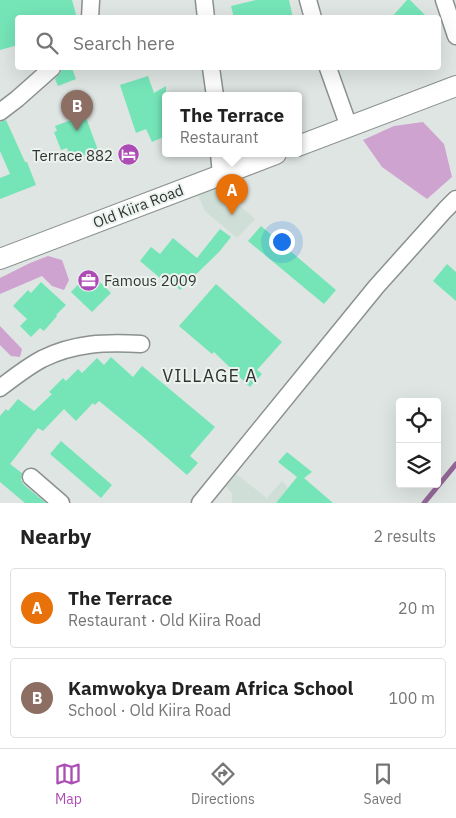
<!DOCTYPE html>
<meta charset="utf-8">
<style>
:root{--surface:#fff;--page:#f2f2f2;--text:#222;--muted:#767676;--line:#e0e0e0;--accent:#ad4cb4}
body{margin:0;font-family:"IBM Plex Sans",sans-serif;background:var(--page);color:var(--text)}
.controls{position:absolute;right:15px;bottom:15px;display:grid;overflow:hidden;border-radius:5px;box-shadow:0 5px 20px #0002}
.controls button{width:45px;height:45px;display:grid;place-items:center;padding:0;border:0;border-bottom:1px solid var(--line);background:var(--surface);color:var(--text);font:25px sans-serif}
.you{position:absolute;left:281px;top:241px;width:18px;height:18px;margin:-12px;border:4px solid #fff;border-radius:50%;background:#1a73e8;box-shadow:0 0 0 8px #1a73e833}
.badge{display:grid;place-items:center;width:32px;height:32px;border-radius:50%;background:var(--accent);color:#fff;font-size:16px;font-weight:700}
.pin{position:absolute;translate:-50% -41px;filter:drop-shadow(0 1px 2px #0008)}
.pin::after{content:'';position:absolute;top:26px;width:18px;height:15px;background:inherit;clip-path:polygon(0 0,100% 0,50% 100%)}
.popup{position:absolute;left:162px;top:92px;width:140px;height:65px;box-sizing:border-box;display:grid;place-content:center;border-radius:5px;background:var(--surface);filter:drop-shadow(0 1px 4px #0005);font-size:16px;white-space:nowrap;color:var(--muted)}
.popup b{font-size:19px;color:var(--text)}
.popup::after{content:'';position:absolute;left:50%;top:100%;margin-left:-10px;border:10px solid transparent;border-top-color:var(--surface)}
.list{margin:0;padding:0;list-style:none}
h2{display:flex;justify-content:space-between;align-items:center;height:65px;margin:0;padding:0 20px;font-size:21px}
h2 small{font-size:16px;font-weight:400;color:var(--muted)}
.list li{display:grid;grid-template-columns:32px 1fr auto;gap:15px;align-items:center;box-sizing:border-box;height:80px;margin:0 10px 10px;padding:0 10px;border:1px solid var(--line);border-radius:5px}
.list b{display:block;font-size:19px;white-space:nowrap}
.list p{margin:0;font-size:16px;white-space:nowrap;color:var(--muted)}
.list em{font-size:16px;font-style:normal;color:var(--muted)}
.icon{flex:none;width:28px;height:28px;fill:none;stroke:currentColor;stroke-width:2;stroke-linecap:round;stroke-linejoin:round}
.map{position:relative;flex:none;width:456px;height:503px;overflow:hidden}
.search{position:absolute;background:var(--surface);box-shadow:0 5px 20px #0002;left:15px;right:15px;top:15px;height:55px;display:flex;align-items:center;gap:12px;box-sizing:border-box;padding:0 18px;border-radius:5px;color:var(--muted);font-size:19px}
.sheet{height:245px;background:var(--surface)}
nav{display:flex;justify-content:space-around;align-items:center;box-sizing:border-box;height:70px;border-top:1px solid var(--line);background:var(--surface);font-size:14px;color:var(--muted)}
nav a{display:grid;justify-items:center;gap:2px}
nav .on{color:var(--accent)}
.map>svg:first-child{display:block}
.built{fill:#cfdfd7}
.green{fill:#cea3d0}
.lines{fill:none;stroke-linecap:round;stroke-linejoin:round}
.stream{stroke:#936797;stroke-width:5}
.building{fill:#75e5b8}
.minor-casing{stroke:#8a918e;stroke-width:19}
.tertiary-casing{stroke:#8a918e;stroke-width:22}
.minor{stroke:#fff;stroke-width:16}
.tertiary{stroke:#fff;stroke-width:20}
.labels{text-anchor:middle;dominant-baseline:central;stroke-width:4;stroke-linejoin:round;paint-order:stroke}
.poi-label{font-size:15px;fill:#313432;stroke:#ebf3ef;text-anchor:end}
.street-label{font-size:15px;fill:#313432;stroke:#ebf3ef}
.quarter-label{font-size:18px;letter-spacing:1px;fill:#313432;stroke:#ebf3ef}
</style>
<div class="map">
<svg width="456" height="503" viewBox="0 0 456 503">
<rect width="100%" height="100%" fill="#dee5e2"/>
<!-- built -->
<path class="built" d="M 223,183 L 226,194 L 255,219 L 237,238 L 205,211 L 198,195 Z
M 236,474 L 267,498 L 282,481 L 288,488 L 308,503 L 232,503 L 232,493 L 226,487 Z"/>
<!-- green -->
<path class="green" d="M 423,122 L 444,144 L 452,177 L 427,199 L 382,167 L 363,140 L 394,126 Z
M 48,256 L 62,260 L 69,280 L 64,290 L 52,286 L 42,276 L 0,294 L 0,278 L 30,263 Z
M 0,326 L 22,349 L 20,357 L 11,356 L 0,345 Z"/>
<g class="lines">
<!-- stream -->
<path class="stream" d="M 424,503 L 456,464"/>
</g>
<!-- building -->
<path class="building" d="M 0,0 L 72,0 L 77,18 L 18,18 L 18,45 L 0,50 Z
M 256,0 L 289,0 L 293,18 L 234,18 L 231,6 Z
M 407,0 L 410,0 L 428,18 L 391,18 Z
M 62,68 L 72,68 L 76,79 L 58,86 L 55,79 L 61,72 Z
M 148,76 L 154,93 L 166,86 L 166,136 L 152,142 L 146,129 L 136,133 L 120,85 Z
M 85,115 L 98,150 L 71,160 L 67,148 L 61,150 L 54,132 L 57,131 L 55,126 Z
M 6,120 L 25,162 L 27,162 L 36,185 L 0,199 L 0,178 L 10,174 L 0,151 L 0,122 Z
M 261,226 L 336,290 L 324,304 L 248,241 Z
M 220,229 L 231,237 L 219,252 L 180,290 L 169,279 L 166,283 L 140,261 L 151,247 L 160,254 L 173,238 L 197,258 Z
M 447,264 L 456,272 L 456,301 L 433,281 Z
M 90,272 L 111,293 L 92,312 L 71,292 Z
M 41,282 L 66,305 L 56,315 L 57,316 L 44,331 L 40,328 L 31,337 L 20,326 L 27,319 L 13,306 L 28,290 L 31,293 Z
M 216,284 L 282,342 L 257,370 L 262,374 L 250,387 L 214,352 L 212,354 L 179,326 Z
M 111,357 L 133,377 L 142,366 L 215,427 L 190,456 L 198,463 L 187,475 L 142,436 L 99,401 L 95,405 L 93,403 L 76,421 L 64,409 L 43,431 L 38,428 L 10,464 L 22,473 L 21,480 L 24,485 L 46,503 L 25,503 L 0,482 L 0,416 L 6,409 L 8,411 L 18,399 L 34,411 L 52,394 L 49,392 L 63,378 L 66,381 L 78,369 L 82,373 L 97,358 L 104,365 Z
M 61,441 L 112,485 L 101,498 L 50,454 Z
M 287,452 L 312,472 L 304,478 L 333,503 L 276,503 L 297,477 L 278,462 Z"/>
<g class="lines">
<defs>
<path id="minor" d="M 204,0 L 206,18
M 308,0 L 313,18
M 444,0 L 456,36
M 90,18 L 91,0
M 211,68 L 215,96
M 328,68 L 349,127
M 0,112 L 17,99 L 52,68
M 219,154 L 221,174
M 0,388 C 13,378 27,367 42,359 C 74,343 105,342 141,344
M 31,477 L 61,503
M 200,503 L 376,287 L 445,210 L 456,199"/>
<path id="tertiary" d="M 298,146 L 456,86
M 0,259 L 276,154"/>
</defs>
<!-- minor casing -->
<use href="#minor" class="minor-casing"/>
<!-- tertiary casing -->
<use href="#tertiary" class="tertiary-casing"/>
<!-- minor -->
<use href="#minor" class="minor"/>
<!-- tertiary -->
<use href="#tertiary" class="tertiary"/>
</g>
<!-- icons -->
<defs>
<symbol id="hotel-disc" viewBox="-11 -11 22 22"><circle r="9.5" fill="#ad4cb4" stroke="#ebf3ef"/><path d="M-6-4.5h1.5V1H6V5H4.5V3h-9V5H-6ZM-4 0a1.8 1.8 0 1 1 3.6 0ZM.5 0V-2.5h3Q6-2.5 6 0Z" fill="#fff"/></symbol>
<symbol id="office-disc" viewBox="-11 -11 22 22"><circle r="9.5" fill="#ad4cb4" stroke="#ebf3ef"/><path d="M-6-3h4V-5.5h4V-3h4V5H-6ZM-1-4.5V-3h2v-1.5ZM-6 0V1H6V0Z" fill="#fff"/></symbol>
</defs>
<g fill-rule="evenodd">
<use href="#hotel-disc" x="116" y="142" width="25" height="25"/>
<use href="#office-disc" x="76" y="268" width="25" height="25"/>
</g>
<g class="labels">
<!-- poi labels -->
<g class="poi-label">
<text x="113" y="155">Terrace 882</text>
<text x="104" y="280" text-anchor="start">Famous 2009</text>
</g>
<!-- street labels -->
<g class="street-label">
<text transform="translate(138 206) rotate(-21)">Old Kiira Road</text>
</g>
<!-- quarter labels -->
<g class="quarter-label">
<text x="210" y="375">VILLAGE A</text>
</g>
</g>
</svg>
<div class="controls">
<button><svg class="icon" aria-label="locate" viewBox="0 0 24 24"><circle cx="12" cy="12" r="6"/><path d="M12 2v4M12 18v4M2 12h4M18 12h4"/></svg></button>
<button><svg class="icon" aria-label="layers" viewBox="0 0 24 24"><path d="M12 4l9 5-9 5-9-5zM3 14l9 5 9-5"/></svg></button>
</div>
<div class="you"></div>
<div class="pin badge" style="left:232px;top:215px;background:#e8710a">A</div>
<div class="popup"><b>The Terrace</b>Restaurant</div>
<div class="pin badge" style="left:77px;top:131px;background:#8d6e63">B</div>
<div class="search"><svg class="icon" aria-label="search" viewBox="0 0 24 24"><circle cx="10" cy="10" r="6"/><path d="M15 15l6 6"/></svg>Search here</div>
</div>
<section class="sheet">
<h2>Nearby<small>2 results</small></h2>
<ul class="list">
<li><span class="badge" style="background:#e8710a">A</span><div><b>The Terrace</b><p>Restaurant · Old Kiira Road</p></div><em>20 m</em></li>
<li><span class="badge" style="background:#8d6e63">B</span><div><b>Kamwokya Dream Africa School</b><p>School · Old Kiira Road</p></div><em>100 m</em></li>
</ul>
</section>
<nav>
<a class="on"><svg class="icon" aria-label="map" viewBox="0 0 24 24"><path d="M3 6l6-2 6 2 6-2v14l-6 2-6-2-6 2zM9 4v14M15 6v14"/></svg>Map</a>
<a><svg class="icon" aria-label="directions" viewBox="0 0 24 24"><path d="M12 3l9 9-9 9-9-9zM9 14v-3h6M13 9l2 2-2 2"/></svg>Directions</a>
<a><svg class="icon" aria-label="saved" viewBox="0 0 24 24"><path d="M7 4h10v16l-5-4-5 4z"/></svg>Saved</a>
</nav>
